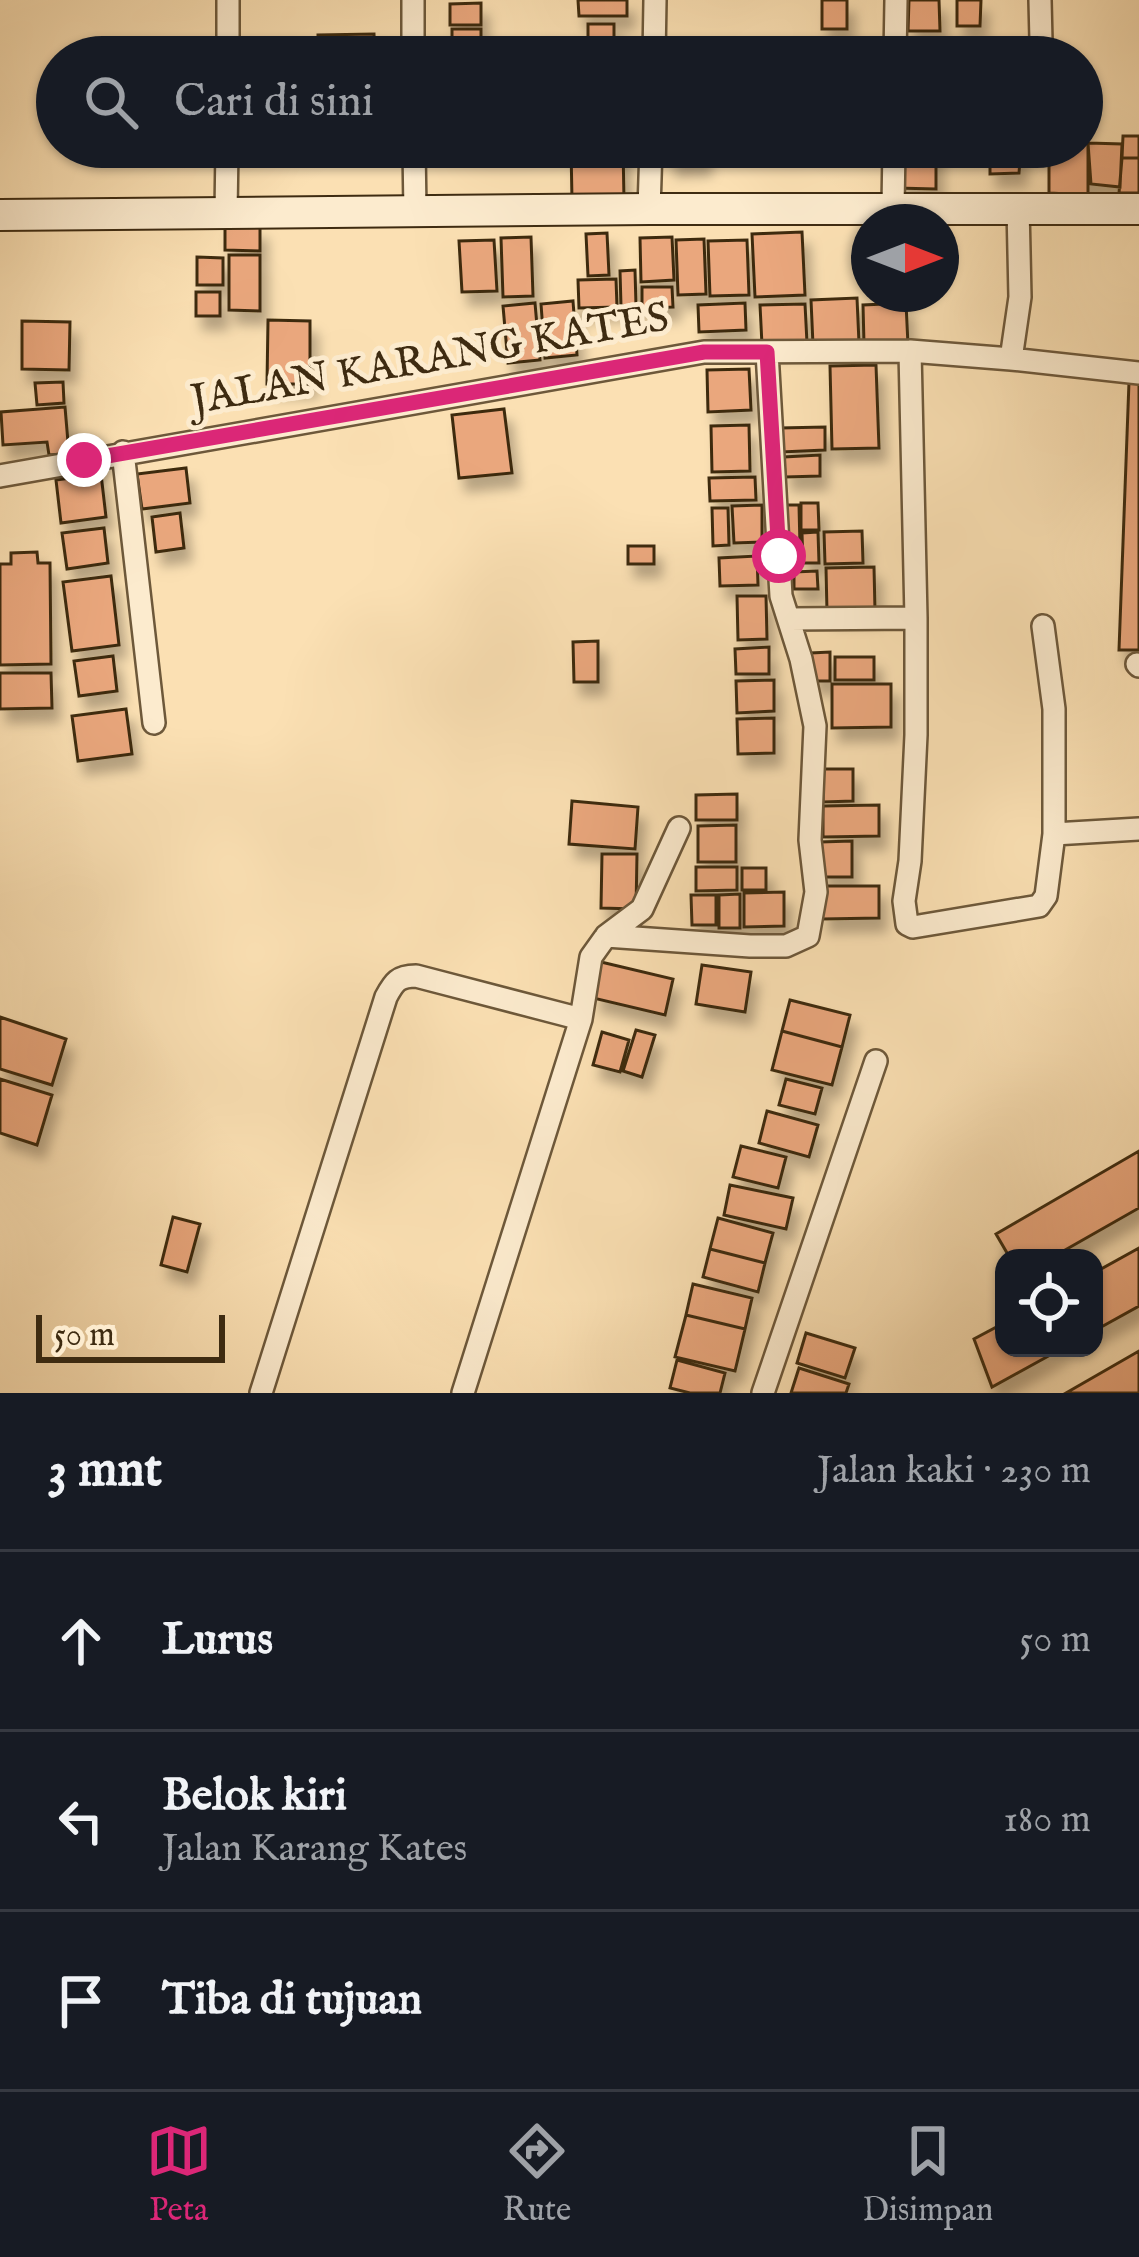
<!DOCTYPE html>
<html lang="id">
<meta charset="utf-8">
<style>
:root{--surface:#171b24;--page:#242831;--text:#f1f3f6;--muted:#9ea1a6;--line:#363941;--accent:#db2777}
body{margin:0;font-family:"IM FELL English",serif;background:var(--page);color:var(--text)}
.controls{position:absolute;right:36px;bottom:36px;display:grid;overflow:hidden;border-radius:24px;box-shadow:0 3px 9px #0004}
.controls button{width:108px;height:108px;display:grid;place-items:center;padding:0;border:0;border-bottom:3px solid var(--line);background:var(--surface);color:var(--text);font:60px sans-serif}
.compass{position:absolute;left:851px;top:204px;width:108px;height:108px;border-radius:50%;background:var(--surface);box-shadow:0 3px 9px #0004;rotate:90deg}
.scale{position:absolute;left:36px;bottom:30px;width:189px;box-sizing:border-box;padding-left:12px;border:6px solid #3e2b11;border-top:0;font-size:33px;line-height:42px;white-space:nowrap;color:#3e2b11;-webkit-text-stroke:9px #fcebce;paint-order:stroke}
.stop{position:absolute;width:36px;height:36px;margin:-27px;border:9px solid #db2777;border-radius:50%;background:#fff}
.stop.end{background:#db2777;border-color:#fff;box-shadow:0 3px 12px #0008}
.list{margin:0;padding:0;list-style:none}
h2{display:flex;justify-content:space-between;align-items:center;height:156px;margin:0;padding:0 48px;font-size:51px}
h2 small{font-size:39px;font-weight:400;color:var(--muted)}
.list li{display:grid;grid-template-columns:78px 1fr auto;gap:36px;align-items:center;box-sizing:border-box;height:180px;padding:0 48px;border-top:3px solid var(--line)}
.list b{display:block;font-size:45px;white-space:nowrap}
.list p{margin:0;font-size:39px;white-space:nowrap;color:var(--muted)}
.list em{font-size:39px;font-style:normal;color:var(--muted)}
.icon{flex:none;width:66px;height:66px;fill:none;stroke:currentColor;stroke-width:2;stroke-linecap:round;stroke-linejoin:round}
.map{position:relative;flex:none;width:1139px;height:1393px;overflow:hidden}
.search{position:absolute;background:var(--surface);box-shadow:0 3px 9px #0004;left:36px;right:36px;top:36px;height:132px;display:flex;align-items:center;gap:30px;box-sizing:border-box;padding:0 42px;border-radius:66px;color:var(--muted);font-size:45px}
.sheet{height:696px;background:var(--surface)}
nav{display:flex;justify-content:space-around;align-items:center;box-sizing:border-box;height:168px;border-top:3px solid var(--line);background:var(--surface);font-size:33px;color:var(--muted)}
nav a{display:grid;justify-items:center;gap:6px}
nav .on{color:var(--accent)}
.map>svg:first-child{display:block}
.building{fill:#eaa77d;stroke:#3e2b11;stroke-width:3;filter:url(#shadow)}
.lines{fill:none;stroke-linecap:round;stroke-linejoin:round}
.street-casing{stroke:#6d583a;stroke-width:26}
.secondary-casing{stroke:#3e2b11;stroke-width:34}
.street{stroke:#fcebce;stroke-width:21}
.secondary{stroke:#fcebce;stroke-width:30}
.route{stroke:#db2777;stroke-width:15}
.labels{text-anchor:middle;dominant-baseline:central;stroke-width:10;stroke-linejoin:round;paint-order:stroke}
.street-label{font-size:42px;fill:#3e2b11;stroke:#fcebce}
</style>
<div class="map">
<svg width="1139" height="1393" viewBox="0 0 1139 1393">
<defs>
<filter id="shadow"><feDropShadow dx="7" dy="13" stdDeviation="6" flood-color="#0004"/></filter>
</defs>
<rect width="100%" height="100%" fill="#fbe0b3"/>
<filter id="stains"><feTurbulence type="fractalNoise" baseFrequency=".00167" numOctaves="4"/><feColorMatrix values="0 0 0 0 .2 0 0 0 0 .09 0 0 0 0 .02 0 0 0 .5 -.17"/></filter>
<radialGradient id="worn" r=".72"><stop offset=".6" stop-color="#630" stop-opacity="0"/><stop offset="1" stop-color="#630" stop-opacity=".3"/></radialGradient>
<!-- building -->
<path class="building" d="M 578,0 L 627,0 L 627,16 L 579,16 Z
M 822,0 L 847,0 L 847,29 L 822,29 Z
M 909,0 L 939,0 L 940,31 L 908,31 Z
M 957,0 L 981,0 L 980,26 L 957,26 Z
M 481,3 L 481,25 L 450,25 L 450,4 Z
M 588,24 L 614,24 L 614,52 L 588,52 Z
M 452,29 L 481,29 L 481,57 L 452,57 Z
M 374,34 L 375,57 L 318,57 L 318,35 Z
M 1123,136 L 1139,136 L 1139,158 L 1122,158 Z
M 1082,143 L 1088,143 L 1088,195 L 1049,193 L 1049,147 L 1082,147 Z
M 1088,143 L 1122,144 L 1120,187 L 1091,184 Z
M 571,147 L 623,147 L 624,200 L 572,200 Z
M 669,147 L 704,147 L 704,162 L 669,163 Z
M 898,147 L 936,147 L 936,189 L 896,188 Z
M 990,147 L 1021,147 L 1019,173 L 990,174 Z
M 1122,158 L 1139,158 L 1139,193 L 1119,193 Z
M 225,226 L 260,227 L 260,251 L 225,250 Z
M 802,232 L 805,295 L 755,297 L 752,234 Z
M 607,233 L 609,275 L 588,276 L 586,234 Z
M 531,237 L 533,296 L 503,297 L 501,238 Z
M 672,237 L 674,280 L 641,282 L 640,238 Z
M 704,239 L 706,294 L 678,295 L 676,240 Z
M 494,240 L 497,291 L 462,292 L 459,241 Z
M 747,240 L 749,295 L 710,296 L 708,241 Z
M 229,255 L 260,255 L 260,311 L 229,310 Z
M 197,257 L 223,258 L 223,285 L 197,285 Z
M 635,270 L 636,306 L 621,306 L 620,271 Z
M 616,279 L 617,307 L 579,308 L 578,280 Z
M 642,287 L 672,287 L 673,307 L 642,308 Z
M 196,292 L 220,292 L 220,316 L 196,316 Z
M 857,298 L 859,343 L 813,345 L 811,300 Z
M 573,301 L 577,355 L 545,358 L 541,304 Z
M 535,303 L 540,360 L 508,363 L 503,306 Z
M 745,303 L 746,330 L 699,332 L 698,305 Z
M 906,303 L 908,345 L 864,344 L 863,305 Z
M 805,304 L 807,343 L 762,345 L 760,305 Z
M 268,320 L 310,321 L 310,384 L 267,384 Z
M 22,321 L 70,322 L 69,370 L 22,369 Z
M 876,365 L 879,448 L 832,449 L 830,366 Z
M 749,369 L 751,410 L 708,412 L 707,370 Z
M 63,382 L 64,403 L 37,405 L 35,383 Z
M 1129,382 L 1139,382 L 1139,650 L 1119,650 Z
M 65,407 L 69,454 L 49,455 L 47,442 L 3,445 L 1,412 Z
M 504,409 L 512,473 L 459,478 L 452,415 Z
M 749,425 L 750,471 L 712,472 L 711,426 Z
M 825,427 L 825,450 L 781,452 L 780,428 Z
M 820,455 L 820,476 L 785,477 L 784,457 Z
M 186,468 L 190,503 L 142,509 L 137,474 Z
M 101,474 L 106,517 L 61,523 L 56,480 Z
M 755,477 L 756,500 L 710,501 L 709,478 Z
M 801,503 L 818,503 L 819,530 L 801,530 Z
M 762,505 L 762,542 L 734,543 L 732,506 Z
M 782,505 L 799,505 L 800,547 L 783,547 Z
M 712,508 L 728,508 L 729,545 L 713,546 Z
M 180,513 L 184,548 L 156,552 L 152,517 Z
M 104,528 L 108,563 L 67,569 L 62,533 Z
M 862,531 L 863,563 L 825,564 L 824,532 Z
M 818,532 L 819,563 L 803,563 L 802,533 Z
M 628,546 L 654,546 L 654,564 L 628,564 Z
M 37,552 L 38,563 L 50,563 L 51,664 L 0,665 L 0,564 L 11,564 L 11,553 Z
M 757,556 L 758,585 L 720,586 L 719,558 Z
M 874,567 L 875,611 L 827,612 L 826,568 Z
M 817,571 L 818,589 L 794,589 L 794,572 Z
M 111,576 L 119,645 L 72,651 L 63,582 Z
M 737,596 L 766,596 L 767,639 L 738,640 Z
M 598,641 L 598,682 L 574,682 L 573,642 Z
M 769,647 L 769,674 L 736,674 L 735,649 Z
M 830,652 L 830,681 L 811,681 L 811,653 Z
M 113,656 L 117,691 L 79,696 L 74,661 Z
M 835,657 L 874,657 L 874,680 L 835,680 Z
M 0,673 L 51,673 L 52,708 L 0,709 Z
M 774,680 L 774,711 L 737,713 L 736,681 Z
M 832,684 L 891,684 L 891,727 L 832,728 Z
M 126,709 L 132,754 L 78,761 L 72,716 Z
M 774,718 L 774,753 L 738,754 L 737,719 Z
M 823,769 L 853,769 L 853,801 L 823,802 Z
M 737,794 L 737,820 L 696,820 L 696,795 Z
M 572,801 L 638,807 L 635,849 L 569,844 Z
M 879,805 L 879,836 L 823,837 L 823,806 Z
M 736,825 L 736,862 L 698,862 L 698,826 Z
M 852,841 L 852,877 L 820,877 L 820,842 Z
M 602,854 L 637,854 L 636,909 L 601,908 Z
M 696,867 L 737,867 L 737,890 L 696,891 Z
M 742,868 L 766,868 L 766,890 L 742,890 Z
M 822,886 L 879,886 L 879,918 L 822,919 Z
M 784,892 L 784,926 L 744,927 L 744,893 Z
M 740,894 L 740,928 L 719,928 L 719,895 Z
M 691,895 L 716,895 L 716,925 L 692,925 Z
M 601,962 L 673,979 L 665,1015 L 593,998 Z
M 702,965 L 751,972 L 745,1012 L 696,1004 Z
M 790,1000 L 850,1015 L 842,1047 L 782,1031 Z
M 0,1017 L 66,1039 L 52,1085 L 0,1069 Z
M 636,1030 L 655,1035 L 642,1077 L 623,1071 Z
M 782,1031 L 842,1047 L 832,1085 L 772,1070 Z
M 602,1032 L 629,1040 L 620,1072 L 593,1065 Z
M 0,1079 L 52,1095 L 37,1145 L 0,1133 Z
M 786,1079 L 822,1088 L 815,1114 L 779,1105 Z
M 767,1111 L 818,1125 L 809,1157 L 759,1143 Z
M 741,1146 L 786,1157 L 778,1188 L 733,1177 Z
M 1139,1151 L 1139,1208 L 1051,1258 L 1010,1258 L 996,1234 Z
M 730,1185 L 793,1198 L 786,1229 L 724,1215 Z
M 173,1217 L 200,1224 L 187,1272 L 161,1265 Z
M 718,1218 L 773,1233 L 765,1263 L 710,1249 Z
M 1139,1248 L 1139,1306 L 1094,1331 L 1094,1273 Z
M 710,1249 L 765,1263 L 758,1292 L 703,1277 Z
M 693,1284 L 752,1298 L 745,1329 L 686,1315 Z
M 686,1315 L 745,1329 L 735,1371 L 675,1357 Z
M 1004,1323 L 1004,1348 L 1063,1348 L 992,1387 L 974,1339 Z
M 806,1333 L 855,1348 L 845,1378 L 797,1363 Z
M 1139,1351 L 1139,1393 L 1066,1393 Z
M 677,1360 L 725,1373 L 720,1393 L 690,1393 L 670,1388 Z
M 799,1368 L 849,1384 L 846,1393 L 791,1393 Z"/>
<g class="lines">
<defs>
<path id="street" d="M 413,0 L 413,57
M 228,57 L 228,0
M 654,57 L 655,0
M 895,57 L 896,0
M 1036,57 L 1041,41 L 1040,0
M 414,147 L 415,212
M 893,207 L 894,147
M 649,209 L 651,147
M 226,213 L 227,147
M 910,351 L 916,618 L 916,735 L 910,861 L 904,901 L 907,924 L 913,927 L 1039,906 L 1046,896 L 1054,834 L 1139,829
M 1011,359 L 1139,373
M 123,452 L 154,723
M 0,476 L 704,352 L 910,351 L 1011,359 L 1020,297 L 1018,207
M 789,619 L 916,618
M 1043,626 L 1054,709 L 1054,834
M 1137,664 L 1139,666
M 606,936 L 750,946 L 786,946 L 808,936 L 816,892 L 810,840 L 815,726 L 801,659 L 781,596 L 767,352
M 261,1393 L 386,997 C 394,982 398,976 416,976 L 581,1019
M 463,1393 L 581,1019 L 591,957 L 606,936 L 642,909 L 679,828
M 763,1393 L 876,1061"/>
<path id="secondary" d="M 0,215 L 649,209 L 1139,209"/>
</defs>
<!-- street casing -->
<use href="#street" class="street-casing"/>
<!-- secondary casing -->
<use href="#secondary" class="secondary-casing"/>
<!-- street -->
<use href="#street" class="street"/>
<!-- secondary -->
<use href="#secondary" class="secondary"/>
</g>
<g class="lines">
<!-- route -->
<path class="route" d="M 84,460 L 704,352 L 767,352 L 779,556"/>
</g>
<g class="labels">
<!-- street labels -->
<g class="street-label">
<text transform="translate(430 360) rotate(-10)">JALAN KARANG KATES</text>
</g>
</g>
<rect width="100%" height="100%" filter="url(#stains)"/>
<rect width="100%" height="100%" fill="url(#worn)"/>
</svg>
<div class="controls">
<button><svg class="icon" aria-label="locate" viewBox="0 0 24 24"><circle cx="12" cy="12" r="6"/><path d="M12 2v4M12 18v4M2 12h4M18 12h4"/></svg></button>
</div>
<svg class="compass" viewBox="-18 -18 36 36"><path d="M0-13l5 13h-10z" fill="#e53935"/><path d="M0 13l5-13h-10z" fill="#9ea1a6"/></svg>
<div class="scale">50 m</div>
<div class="stop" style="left:779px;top:556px"></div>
<div class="stop end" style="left:84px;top:460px"></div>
<div class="search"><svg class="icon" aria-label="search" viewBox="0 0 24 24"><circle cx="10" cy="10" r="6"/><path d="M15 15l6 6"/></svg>Cari di sini</div>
</div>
<section class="sheet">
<h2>3 mnt<small>Jalan kaki · 230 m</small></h2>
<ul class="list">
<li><svg class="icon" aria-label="ahead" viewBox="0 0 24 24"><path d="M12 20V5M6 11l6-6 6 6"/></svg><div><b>Lurus</b></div><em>50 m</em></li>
<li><svg class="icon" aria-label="left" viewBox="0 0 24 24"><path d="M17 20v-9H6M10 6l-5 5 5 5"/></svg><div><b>Belok kiri</b><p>Jalan Karang Kates</p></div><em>180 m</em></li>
<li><svg class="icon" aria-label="arrive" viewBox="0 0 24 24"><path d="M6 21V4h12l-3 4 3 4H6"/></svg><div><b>Tiba di tujuan</b></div></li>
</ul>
</section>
<nav>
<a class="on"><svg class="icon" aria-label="map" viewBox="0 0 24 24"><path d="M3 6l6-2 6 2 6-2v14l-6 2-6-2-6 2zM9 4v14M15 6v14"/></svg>Peta</a>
<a><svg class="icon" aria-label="directions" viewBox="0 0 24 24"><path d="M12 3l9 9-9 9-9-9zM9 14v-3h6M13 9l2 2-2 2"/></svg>Rute</a>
<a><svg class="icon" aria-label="saved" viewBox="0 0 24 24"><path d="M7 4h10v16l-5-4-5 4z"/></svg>Disimpan</a>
</nav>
